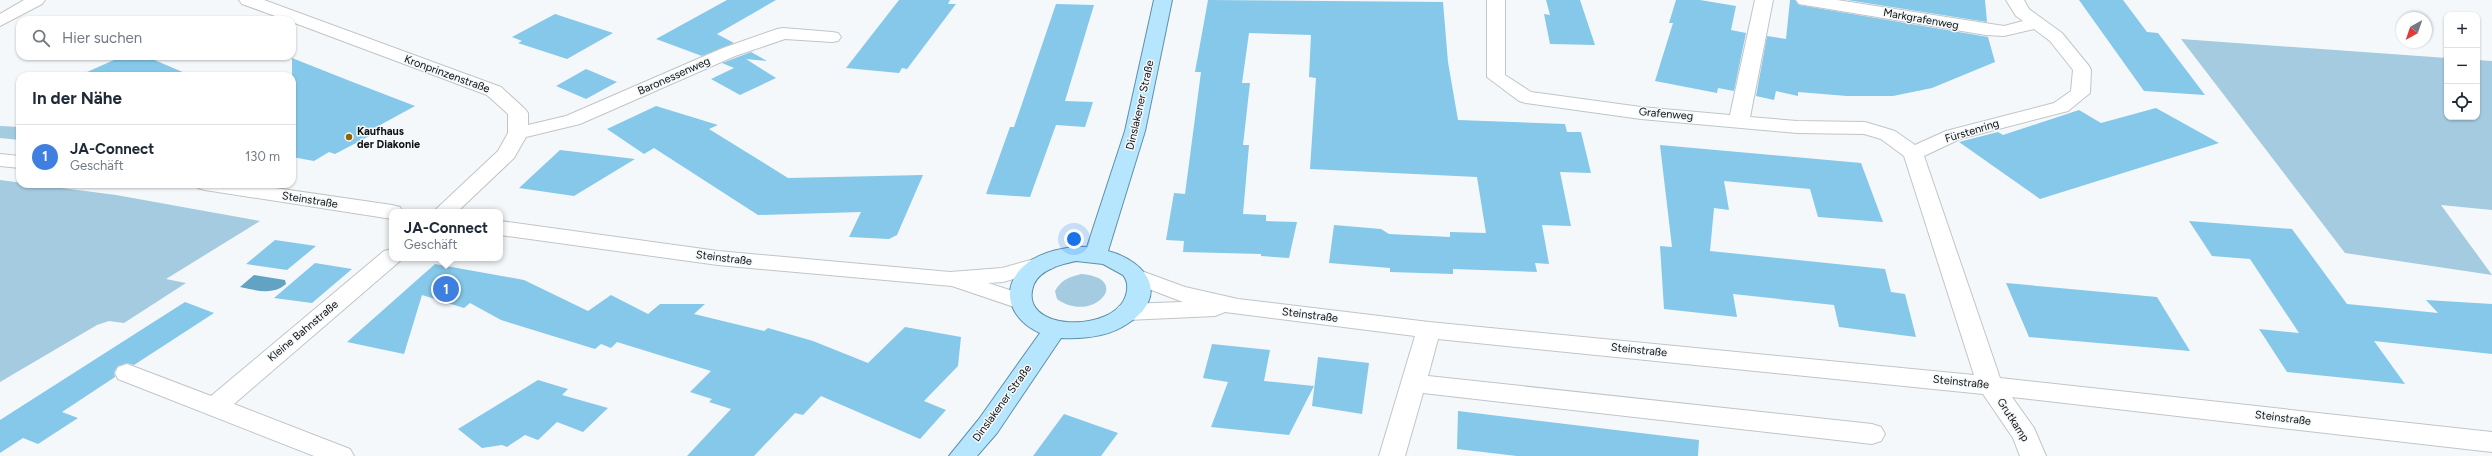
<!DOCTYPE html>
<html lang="de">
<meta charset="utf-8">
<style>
:root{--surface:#fff;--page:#f2f2f3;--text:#1f2937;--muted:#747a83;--line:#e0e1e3;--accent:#0f766e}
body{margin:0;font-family:Figtree,sans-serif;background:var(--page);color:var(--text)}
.controls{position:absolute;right:12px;top:12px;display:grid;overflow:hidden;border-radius:8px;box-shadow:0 1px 3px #0004}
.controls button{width:36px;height:36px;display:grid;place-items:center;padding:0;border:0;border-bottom:1px solid var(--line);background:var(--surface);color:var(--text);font:20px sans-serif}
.compass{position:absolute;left:2396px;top:12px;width:36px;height:36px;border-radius:50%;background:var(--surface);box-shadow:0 1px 3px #0004;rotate:220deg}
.you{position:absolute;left:1074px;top:239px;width:14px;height:14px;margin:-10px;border:3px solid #fff;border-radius:50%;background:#1a73e8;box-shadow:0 0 0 6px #1a73e833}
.badge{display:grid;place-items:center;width:26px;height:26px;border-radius:50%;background:var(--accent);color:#fff;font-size:13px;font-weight:700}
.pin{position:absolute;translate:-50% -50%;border:2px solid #fff;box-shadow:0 1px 4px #0006}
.popup{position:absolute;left:389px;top:209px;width:114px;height:52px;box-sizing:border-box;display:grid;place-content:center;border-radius:8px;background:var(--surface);filter:drop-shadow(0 1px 3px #0005);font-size:13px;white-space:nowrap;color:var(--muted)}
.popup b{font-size:15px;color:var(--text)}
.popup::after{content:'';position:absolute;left:50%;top:100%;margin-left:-8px;border:8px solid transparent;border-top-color:var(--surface)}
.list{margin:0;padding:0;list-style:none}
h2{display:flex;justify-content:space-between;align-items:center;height:52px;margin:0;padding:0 16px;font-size:17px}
h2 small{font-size:13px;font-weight:400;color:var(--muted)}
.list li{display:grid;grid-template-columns:26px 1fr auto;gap:12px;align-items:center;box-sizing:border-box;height:64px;padding:0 16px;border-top:1px solid var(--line)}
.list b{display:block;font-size:15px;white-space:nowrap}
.list p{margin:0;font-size:13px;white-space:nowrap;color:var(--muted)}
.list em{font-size:13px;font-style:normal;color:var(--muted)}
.icon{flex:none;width:22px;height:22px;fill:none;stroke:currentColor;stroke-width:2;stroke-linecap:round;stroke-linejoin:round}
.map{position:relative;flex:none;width:2492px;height:456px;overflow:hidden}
.search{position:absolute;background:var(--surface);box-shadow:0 1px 3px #0004;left:16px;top:16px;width:280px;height:44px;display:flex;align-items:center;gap:10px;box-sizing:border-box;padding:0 14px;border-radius:12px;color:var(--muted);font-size:15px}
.panel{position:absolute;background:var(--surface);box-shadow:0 1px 3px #0004;left:16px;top:72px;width:280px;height:116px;border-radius:12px}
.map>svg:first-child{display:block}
.green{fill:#a4cbdf}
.water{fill:#62a3c3}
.building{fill:#85c8e9}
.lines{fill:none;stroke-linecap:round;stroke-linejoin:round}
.minor-casing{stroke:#c1c5c7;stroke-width:2}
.major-casing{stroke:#5b90aa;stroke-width:2}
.minor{fill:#fff;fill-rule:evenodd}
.major{fill:#b6e6fe;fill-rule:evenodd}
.poi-dot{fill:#8c6506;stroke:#f4f8fa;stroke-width:1.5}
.labels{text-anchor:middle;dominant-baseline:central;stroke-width:3;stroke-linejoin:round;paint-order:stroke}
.street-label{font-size:11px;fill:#0e0f10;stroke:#f4f8fa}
.poi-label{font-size:11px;font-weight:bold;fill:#0e0f10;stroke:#f4f8fa;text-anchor:start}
</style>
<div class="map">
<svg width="2492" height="456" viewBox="0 0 2492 456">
<rect width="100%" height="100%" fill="#f4f8fa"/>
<!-- green -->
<path class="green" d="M 2181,39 L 2447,58 L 2447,117 L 2477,117 L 2477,60 L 2492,61 L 2492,210 L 2441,205 L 2492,275 L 2345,253 Z
M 0,126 L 20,127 L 20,140 L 0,138 Z
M 0,180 L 116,195 L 260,221 L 166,279 L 186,283 L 124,323 L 109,321 L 97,325 L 0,382 Z
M 1081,274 C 1134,278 1093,325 1057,299 L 1055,291 C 1061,280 1069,277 1081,274 Z"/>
<!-- water -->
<path class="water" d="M 254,275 L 285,280 L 286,284 C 272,296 256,290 240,287 Z"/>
<!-- building -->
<path class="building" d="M 727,0 L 776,0 L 717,34 L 734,43 L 702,56 L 656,39 Z
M 899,0 L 950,0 L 948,4 L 956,4 L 907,69 L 902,68 L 899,73 L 846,68 Z
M 1208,0 L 1443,2 L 1448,62 L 1458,120 L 1565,124 L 1567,132 L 1581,132 L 1591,173 L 1560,172 L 1571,226 L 1542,225 L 1549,264 L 1535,263 L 1537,272 L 1453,269 L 1453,274 L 1390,272 L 1390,268 L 1329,263 L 1334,225 L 1381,229 L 1389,234 L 1450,237 L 1450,232 L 1486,233 L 1477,177 L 1310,169 L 1316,78 L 1309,77 L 1311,35 L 1249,33 L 1242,83 L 1250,83 L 1243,145 L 1249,145 L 1243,214 L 1266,215 L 1266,221 L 1297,222 L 1289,258 L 1261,256 L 1261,254 L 1183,252 L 1184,241 L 1166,240 L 1174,193 L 1185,194 L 1201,72 L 1195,72 Z
M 1546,0 L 1580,0 L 1595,45 L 1550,44 L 1544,14 L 1550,15 Z
M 1676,0 L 1700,0 L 1736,6 L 1731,30 L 1746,33 L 1734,91 L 1718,88 L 1717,93 L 1655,81 L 1673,23 L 1669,23 Z
M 1790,0 L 1795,0 L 1799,5 L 1988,37 L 1995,62 L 1932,88 L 1893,96 L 1847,96 L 1798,92 L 1798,96 L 1776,91 L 1774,100 L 1756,96 L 1767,36 L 1786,39 Z
M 1847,0 L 1985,0 L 1987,22 Z
M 2079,0 L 2123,0 L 2147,32 L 2158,33 L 2205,95 L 2144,91 Z
M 1056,4 L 1094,5 L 1065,101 L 1093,102 L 1085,127 L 1056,125 L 1030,197 L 986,194 L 1010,127 L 1014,127 Z
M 555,14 L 613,33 L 567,59 L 518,43 L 522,41 L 512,37 Z
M 751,52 L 767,61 L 746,59 L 776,78 L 740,95 L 711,79 L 734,68 L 722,63 Z
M 123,56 L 145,56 L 192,76 L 78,76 Z
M 292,58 L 350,81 L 415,106 L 371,130 L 377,132 L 335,154 L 329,152 L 314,161 L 292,157 Z
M 586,69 L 617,82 L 586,99 L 556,86 Z
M 656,106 L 718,125 L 709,129 L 788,178 L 923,175 L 897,235 L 889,239 L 849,237 L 861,212 L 758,215 L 654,148 L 644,154 L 607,129 Z
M 2156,108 L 2219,143 L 2040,199 L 1959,142 L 1998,132 L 2003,135 L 2079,110 L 2101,123 Z
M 1660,145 L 1861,163 L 1883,222 L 1818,217 L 1810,189 L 1724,181 L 1729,210 L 1714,208 L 1710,251 L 1885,269 L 1891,292 L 1905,294 L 1916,337 L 1839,327 L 1834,305 L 1733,294 L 1737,317 L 1664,309 L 1660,246 L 1672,247 Z
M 560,150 L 635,159 L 574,196 L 519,188 Z
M 2189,221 L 2292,229 L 2347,304 L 2438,313 L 2426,300 L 2492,304 L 2492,354 L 2374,341 L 2405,384 L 2287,372 L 2259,329 L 2299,333 L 2250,259 L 2212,256 Z
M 275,240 L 316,246 L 287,270 L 246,264 Z
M 315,263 L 352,269 L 312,303 L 274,298 Z
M 435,264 L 524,280 L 588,311 L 611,295 L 648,314 L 660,304 L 705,304 L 694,314 L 764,331 L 768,328 L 813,341 L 868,363 L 905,327 L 961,337 L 958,366 L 924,401 L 946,410 L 920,439 L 821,396 L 803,415 L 795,413 L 754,456 L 687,456 L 731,409 L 709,402 L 712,399 L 690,392 L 711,371 L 617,342 L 611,348 L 601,344 L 595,349 L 501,320 L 470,303 L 464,308 L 422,295 L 404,354 L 347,342 Z
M 2006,283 L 2157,297 L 2190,351 L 2029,337 Z
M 185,302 L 214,313 L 134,365 L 127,363 L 118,366 L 114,372 L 115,377 L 62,412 L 78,418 L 38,444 L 23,438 L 0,453 L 0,420 Z
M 1212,344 L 1270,350 L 1264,381 L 1314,386 L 1289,435 L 1211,427 L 1228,382 L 1203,378 Z
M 1318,357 L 1369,363 L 1362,414 L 1312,406 Z
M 538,380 L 568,389 L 562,395 L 608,408 L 583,432 L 557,422 L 538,440 L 525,435 L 507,447 L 502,445 L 482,448 L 458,429 Z
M 1458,411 L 1699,440 L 1698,456 L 1517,456 L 1457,449 Z
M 1064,414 L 1118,433 L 1101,456 L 1033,456 Z"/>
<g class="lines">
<defs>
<path id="minor" d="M 24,0 L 45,0 L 42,4 L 0,26 L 0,14 Z
M 239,0 L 264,0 L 501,87 L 525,109 L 528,113 L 528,125 L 566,116 L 723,48 L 777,29 L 783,28 L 832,32 L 838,33 L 841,37 L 838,41 L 832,42 L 785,39 L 735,56 L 580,124 L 526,137 L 514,158 L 457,212 L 433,212 L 498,151 L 508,133 L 508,114 L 487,95 L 292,22 L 292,20 L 286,20 L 242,4 Z
M 1487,0 L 1505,0 L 1505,75 L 1531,92 L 1641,107 L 1730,115 L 1755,0 L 1773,0 L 1750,117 L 1797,121 L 1865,122 L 1895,131 L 1915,145 L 1946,131 L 2054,103 L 2071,91 L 2073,70 L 2050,41 L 2034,29 L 2004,36 L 1986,35 L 1805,5 L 1799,4 L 1796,0 L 1837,0 L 2004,26 L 2023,21 L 2016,16 L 2006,0 L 2024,0 L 2029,9 L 2062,33 L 2089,66 L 2091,70 L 2090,93 L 2068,111 L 1960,139 L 1924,156 L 2000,378 L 2492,432 L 2492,452 L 2012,397 L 2034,428 L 2046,456 L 2020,456 L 2013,438 L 1983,394 L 1438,339 L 1428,376 L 1872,424 L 1881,427 L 1885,434 L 1881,441 L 1872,444 L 1423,393 L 1405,456 L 1379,456 L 1415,336 L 1225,312 L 1215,316 L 1127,320 L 1119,318 L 1115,312 L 1119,306 L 1127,304 L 1183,302 L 1128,281 L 1125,276 L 1128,271 L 1136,269 L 1185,287 L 1238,299 L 1429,322 L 1974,375 L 1904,156 L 1881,139 L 1864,134 L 1797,133 L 1641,119 L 1526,103 L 1519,101 L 1487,77 Z
M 0,154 L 20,156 L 20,168 L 0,166 Z
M 194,184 L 248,184 L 392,205 L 400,207 L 403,212 L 392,212 L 392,219 L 205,190 L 198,188 Z
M 500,221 L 718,251 L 950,272 L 1002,268 L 1045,256 L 1053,258 L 1056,263 L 1053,268 L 1003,282 L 988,283 L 1028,296 L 1032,301 L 1028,306 L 1020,309 L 952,286 L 718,265 L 500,235 Z
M 392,249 L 392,258 L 402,258 L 400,261 L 234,404 L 350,449 L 354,456 L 314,456 L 118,379 L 115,373 L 118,367 L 127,364 L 211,396 L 384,251 Z"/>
<path id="major" d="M 1154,0 L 1172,0 L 1145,131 L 1108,251 C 1149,262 1170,297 1127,324 C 1108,337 1083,339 1061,338 L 997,433 L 977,456 L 949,456 L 979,419 L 1040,333 C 1010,320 998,288 1025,265 C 1041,251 1067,246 1087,247 L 1125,131 ZM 1076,261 L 1103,264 L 1123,275 C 1128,281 1128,288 1126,295 C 1115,334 1015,332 1034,284 C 1041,269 1062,264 1076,261 Z"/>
</defs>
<!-- minor casing -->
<use href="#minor" class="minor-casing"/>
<!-- major casing -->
<use href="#major" class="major-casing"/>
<!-- minor -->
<use href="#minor" class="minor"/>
<!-- major -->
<use href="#major" class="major"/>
</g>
<!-- markers -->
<circle class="poi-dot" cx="349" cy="137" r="4"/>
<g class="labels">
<!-- street labels -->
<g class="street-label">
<text transform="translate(1921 19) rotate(10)">Markgrafenweg</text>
<text transform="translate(447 74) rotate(20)">Kronprinzenstraße</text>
<text transform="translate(674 76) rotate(-24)">Baronessenweg</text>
<text transform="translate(1140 105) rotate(-77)">Dinslakener Straße</text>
<text transform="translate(1666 114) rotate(5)">Grafenweg</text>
<text transform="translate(1972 131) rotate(-17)">Fürstenring</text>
<text transform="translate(310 200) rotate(9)">Steinstraße</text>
<text transform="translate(724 258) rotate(7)">Steinstraße</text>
<text transform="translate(1310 315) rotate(7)">Steinstraße</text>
<text transform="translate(303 331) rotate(-40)">Kleine Bahnstraße</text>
<text transform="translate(1639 350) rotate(6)">Steinstraße</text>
<text transform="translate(1961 382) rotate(6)">Steinstraße</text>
<text transform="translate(1002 403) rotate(-54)">Dinslakener Straße</text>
<text transform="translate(2283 418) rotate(7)">Steinstraße</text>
<text transform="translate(2013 420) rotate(57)">Grutkamp</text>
</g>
<!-- poi labels -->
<g class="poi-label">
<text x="357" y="131">Kaufhaus<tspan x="357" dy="13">der Diakonie</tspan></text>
</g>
</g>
</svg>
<div class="controls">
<button>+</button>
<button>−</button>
<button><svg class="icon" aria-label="locate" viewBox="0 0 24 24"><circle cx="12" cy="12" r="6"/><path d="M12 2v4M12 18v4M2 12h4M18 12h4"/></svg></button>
</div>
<svg class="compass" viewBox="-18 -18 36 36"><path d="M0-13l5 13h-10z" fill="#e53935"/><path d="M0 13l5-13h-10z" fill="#747a83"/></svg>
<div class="you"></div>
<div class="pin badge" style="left:446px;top:289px;background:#3f7fe0">1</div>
<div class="popup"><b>JA-Connect</b>Geschäft</div>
<div class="search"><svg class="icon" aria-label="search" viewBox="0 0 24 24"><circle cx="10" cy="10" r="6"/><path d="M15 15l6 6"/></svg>Hier suchen</div>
<section class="panel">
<h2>In der Nähe<small></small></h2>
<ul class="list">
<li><span class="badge" style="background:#3f7fe0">1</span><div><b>JA-Connect</b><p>Geschäft</p></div><em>130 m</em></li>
</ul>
</section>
</div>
